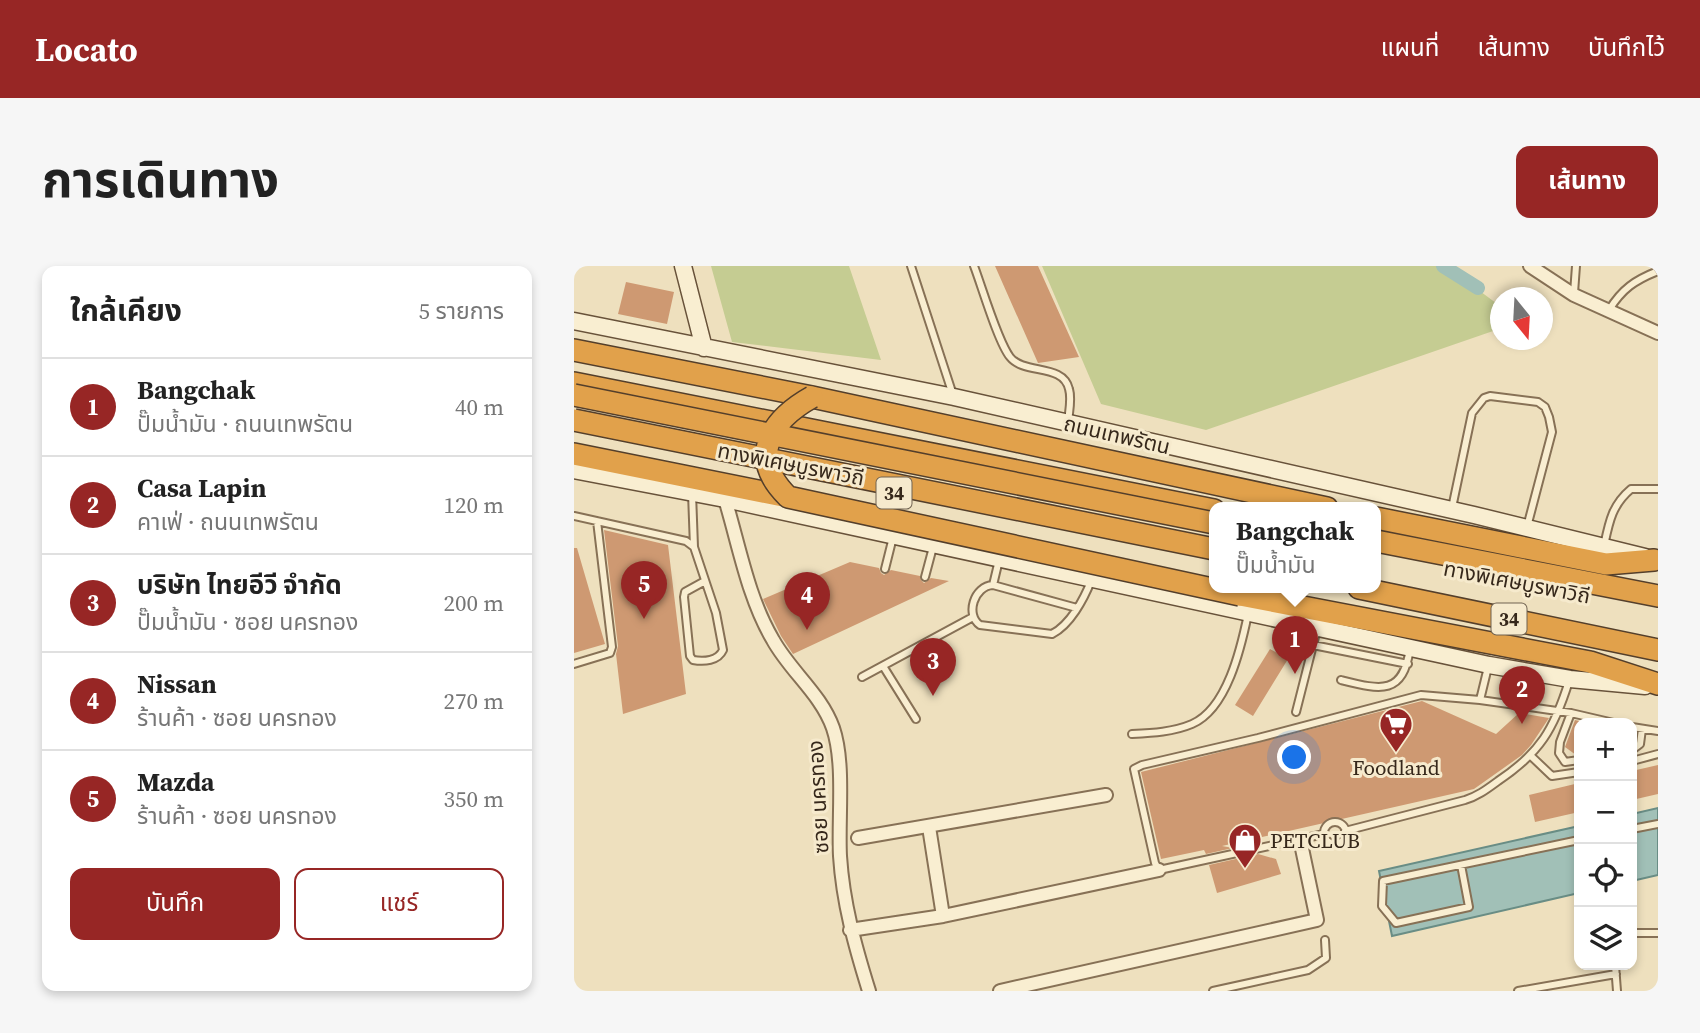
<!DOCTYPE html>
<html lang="th">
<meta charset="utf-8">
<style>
:root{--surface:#fff;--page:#f6f6f6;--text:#222;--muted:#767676;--line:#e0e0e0;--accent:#972625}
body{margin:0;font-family:"Source Serif 4","Noto Sans Thai",serif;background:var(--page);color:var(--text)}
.controls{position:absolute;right:21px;bottom:21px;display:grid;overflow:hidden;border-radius:14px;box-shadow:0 4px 10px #0003}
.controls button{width:63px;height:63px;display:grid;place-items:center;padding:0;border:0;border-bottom:2px solid var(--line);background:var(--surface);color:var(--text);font:35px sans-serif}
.compass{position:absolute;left:916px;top:21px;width:63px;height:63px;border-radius:50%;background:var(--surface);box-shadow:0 4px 10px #0003;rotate:162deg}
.you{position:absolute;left:721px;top:492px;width:24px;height:24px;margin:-18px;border:5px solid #fff;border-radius:50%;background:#1a73e8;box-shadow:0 0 0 10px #1a73e833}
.badge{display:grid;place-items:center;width:46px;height:46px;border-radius:50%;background:var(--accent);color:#fff;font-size:23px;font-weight:700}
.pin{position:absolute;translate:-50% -58px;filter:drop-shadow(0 2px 4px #0008)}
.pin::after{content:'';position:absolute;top:37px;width:24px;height:21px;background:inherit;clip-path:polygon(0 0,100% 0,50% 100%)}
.popup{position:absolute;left:635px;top:236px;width:172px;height:91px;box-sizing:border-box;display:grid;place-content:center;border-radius:14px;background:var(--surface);filter:drop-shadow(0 2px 5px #0005);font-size:23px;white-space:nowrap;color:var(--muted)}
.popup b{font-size:26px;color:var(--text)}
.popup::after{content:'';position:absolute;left:50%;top:100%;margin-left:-14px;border:14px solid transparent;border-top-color:var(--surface)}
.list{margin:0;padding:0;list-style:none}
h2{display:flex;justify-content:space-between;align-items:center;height:91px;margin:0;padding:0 28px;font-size:30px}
h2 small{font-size:23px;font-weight:400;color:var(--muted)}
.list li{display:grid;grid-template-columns:46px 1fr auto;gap:21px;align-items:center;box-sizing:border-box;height:98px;padding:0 28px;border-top:2px solid var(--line)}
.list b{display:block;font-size:26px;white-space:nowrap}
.list p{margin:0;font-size:23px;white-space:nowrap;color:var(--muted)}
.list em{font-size:23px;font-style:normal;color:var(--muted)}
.actions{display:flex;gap:14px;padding:21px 28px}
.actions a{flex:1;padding:16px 0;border:2px solid var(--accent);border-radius:14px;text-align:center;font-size:24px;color:var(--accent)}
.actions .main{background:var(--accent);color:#fff}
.icon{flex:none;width:38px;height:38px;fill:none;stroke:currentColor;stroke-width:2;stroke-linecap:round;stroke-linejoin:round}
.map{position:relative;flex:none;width:1084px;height:725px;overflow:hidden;border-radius:14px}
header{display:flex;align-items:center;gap:42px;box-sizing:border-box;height:98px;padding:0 35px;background:var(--accent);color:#fff}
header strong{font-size:33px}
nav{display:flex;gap:38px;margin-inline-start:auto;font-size:24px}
.intro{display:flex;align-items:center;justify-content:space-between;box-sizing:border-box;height:168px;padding:0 42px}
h1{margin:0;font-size:49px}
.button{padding:18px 32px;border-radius:14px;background:var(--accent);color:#fff;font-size:24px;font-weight:700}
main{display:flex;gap:42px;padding:0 42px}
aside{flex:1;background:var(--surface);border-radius:14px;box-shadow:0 4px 10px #0003}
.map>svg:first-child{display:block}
.green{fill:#c5cc92}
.water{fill:#a1c0b7;stroke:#698d85;stroke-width:2}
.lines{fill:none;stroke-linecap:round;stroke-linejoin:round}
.canal{stroke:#a1c0b7;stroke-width:14}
.building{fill:#ce9972}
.lane-casing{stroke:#877156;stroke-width:10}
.street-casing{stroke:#877156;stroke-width:16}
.secondary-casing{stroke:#68523a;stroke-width:19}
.highway-casing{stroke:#543f2b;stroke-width:24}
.lane{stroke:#f9eed1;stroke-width:6}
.street{stroke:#f9eed1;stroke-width:12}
.secondary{stroke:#f9eed1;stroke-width:16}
.highway{stroke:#e1a14b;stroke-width:21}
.highway-bridge-casing{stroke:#543f2b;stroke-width:24;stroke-linecap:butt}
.highway-bridge{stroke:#e1a14b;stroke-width:21}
.labels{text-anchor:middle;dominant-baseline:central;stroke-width:6;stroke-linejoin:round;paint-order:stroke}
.shield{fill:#f6eacd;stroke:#706250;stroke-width:2}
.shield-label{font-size:19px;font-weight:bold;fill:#36281b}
.street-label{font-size:21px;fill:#36281b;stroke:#f6eacd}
.poi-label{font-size:21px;fill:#36281b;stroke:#f6eacd}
</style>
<header>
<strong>Locato</strong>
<nav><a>แผนที่</a><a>เส้นทาง</a><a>บันทึกไว้</a></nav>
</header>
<div class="intro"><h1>การเดินทาง</h1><a class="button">เส้นทาง</a></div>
<main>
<aside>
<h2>ใกล้เคียง<small>5 รายการ</small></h2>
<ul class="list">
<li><span class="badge">1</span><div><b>Bangchak</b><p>ปั๊มน้ำมัน · ถนนเทพรัตน</p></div><em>40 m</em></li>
<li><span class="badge">2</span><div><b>Casa Lapin</b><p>คาเฟ่ · ถนนเทพรัตน</p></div><em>120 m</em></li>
<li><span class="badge">3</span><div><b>บริษัท ไทยอีวี จำกัด</b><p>ปั๊มน้ำมัน · ซอย นครทอง</p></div><em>200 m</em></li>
<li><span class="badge">4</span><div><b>Nissan</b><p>ร้านค้า · ซอย นครทอง</p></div><em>270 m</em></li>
<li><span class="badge">5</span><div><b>Mazda</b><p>ร้านค้า · ซอย นครทอง</p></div><em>350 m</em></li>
</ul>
<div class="actions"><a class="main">บันทึก</a><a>แชร์</a></div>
</aside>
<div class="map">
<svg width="1084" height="725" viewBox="0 0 1084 725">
<rect width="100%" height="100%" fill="#eee0be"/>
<!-- green -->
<path class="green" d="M 137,0 L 275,0 L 307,94 L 158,76 Z
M 468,0 L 872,0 L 926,40 L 922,64 L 632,164 L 527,138 Z"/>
<!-- water -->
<path class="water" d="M 1084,542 L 1084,609 L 1058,615 L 1058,548 Z
M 1005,560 L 1005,627 L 818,670 L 805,605 Z"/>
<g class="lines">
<!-- canal -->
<path class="canal" d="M 869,0 L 904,22"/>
</g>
<!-- building -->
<path class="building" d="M 421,0 L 464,0 L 505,91 L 464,97 Z
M 52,16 L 100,26 L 93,58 L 44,48 Z
M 30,264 L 94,279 L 112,428 L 49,448 L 42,388 L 44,380 Z
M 0,282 L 3,282 L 31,378 L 0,387 Z
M 276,296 L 305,302 L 307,307 L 310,309 L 317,304 L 346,310 L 347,314 L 350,317 L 357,312 L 375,315 L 219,388 L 207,370 L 189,333 Z
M 696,383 L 714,393 L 679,450 L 661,439 Z
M 848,435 L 922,468 L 945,447 L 975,452 L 957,479 L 948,489 L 900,523 L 648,580 L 659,582 L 632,588 L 630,584 L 587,593 L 567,506 Z
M 1001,454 L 1005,455 L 1005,488 L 1002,489 L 991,481 Z
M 1084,499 L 1084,528 L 1058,534 L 1058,505 Z
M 1005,517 L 1005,546 L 961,556 L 955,529 Z
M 684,588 L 702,593 L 707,608 L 643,627 L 635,599 Z"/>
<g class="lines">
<defs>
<path id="lane" d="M 337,0 L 379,129
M 400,0 C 408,21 424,76 436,91 C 450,109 489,97 495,123 C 498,133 495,145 494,156
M 1000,27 L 1002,0
M 1035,44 C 1048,23 1061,14 1084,5
M 118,227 L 120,281
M 878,242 L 898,147 L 910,132 L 916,130 L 964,136 L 971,141 L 975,151 L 978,166 L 953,261
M 0,250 L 112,275 L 120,281 L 142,347 L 149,384 C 144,395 130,396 119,394 L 116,390 L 110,331 L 111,326 L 131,315
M 1030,280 C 1035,256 1038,239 1057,223 L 1084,223
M 311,303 L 319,271
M 351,311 L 359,281
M 419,319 L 425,294
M 503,342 L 419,319 C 400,320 391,349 406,359 L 478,368 C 496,359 510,333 517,315
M 743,363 L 739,379 L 834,398
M 0,398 L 36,387 L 38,381 L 23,255
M 309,400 L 342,453
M 288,411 L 399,351
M 767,414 C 807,424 829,430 836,382
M 906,434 L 914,401
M 722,446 L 739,379
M 997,447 L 986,476 L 985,487 L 991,496 L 1005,494
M 1058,461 L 1084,465
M 558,468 C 579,467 599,466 618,458 C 653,443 667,382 674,348
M 1058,484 L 1066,478 L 1068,463
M 958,491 L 978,510 L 1005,506
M 1058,495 L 1084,488
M750 567a11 11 0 1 1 22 0a11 11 0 1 1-22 0Z
M 1058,563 L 1084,558
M 771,565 L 891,534 C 904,530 913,523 924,515 C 966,487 980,463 995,415
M 750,568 L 585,604 L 581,597 L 560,503 L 568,499 L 684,472 L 847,429 L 906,434 L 997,447 L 1040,457
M 887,599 L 895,641 L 822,657 L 808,640 L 809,615 L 1005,574
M 1058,667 L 1084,667
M 1041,699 L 1043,725
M 639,725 L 734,704 L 752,692 L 751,674
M 944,725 L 1042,708"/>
<path id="street" d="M 956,0 L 1000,29 L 1084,67
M 151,233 C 165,279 174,332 199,374 C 216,405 247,428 259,462 C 271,497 264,552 266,590 C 269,637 281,680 295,725
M 355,561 L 369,650 L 585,604
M 284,572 L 532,529
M 276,664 L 369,650
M 426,725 L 743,654 L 726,573"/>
<path id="secondary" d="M 109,0 L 130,82
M 0,55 L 380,131 L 900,249 L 1071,291
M 0,204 L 151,233 L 915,399 L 996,413 L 1071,420"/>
<path id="highway" d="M 0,84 L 238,131 L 753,242
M 0,117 L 640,244
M 0,188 L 214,231
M 802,252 L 1032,298 L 1080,294
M 802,275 L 1084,330
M 785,322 L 1084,384
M 666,329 L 1016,396 L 1084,418"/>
</defs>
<!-- lane casing -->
<use href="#lane" class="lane-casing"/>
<!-- street casing -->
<use href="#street" class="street-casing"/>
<!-- secondary casing -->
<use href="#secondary" class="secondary-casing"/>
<!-- highway casing -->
<use href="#highway" class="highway-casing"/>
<!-- lane -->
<use href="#lane" class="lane"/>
<!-- street -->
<use href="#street" class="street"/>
<!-- secondary -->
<use href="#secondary" class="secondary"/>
<!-- highway -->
<use href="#highway" class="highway"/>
<defs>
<path id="highway-bridge" d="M 0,129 L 640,257
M 238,131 C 195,155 174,192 214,231 L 666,329
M 0,154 L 640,283"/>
</defs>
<!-- highway-bridge casing -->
<use href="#highway-bridge" class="highway-bridge-casing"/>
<!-- highway-bridge -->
<use href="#highway-bridge" class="highway-bridge"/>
</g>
<!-- icons -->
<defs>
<symbol id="supermarket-pin" viewBox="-11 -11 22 30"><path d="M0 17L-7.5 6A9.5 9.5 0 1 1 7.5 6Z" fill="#972625" stroke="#f6eacd"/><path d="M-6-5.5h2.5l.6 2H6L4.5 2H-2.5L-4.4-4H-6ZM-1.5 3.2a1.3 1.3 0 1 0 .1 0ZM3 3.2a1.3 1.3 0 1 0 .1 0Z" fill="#fff"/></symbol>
<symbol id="shop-pin" viewBox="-11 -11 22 30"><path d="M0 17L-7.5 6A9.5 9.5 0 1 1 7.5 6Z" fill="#972625" stroke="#f6eacd"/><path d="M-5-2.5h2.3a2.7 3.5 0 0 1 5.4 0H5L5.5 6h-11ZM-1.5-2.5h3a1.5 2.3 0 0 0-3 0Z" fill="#fff"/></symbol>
</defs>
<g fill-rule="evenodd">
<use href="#supermarket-pin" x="803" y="439" width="38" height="52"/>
<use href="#shop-pin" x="652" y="555" width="38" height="52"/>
</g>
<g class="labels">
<!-- shield labels -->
<g class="shield">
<rect x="302.5" y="211.5" width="35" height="31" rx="5"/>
<rect x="917.5" y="337.5" width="35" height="31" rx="5"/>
</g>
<g class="shield-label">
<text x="320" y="227">34</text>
<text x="935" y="353">34</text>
</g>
<!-- street labels -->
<g class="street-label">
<text transform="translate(543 169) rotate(13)">ถนนเทพรัตน</text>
<text transform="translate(217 198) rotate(11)">ทางพิเศษบูรพาวิถี</text>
<text transform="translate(943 316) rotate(11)">ทางพิเศษบูรพาวิถี</text>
<text transform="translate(244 531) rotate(-93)">ซอย นครทอง</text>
</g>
<!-- poi labels -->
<g class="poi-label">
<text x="822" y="501">Foodland</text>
<text x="696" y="574" text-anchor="start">PETCLUB</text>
</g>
</g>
</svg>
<div class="controls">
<button>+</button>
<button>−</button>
<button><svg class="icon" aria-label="locate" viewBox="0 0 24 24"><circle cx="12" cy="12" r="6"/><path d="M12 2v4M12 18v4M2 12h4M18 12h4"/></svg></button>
<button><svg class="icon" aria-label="layers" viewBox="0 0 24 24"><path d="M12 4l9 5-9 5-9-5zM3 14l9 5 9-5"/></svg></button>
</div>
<svg class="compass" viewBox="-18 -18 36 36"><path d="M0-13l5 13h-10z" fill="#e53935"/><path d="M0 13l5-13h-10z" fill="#767676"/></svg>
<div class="you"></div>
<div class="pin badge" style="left:721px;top:408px">1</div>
<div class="popup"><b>Bangchak</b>ปั๊มน้ำมัน</div>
<div class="pin badge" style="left:948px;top:458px">2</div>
<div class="pin badge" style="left:359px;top:430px">3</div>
<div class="pin badge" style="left:233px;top:364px">4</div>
<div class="pin badge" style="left:70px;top:353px">5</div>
</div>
</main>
